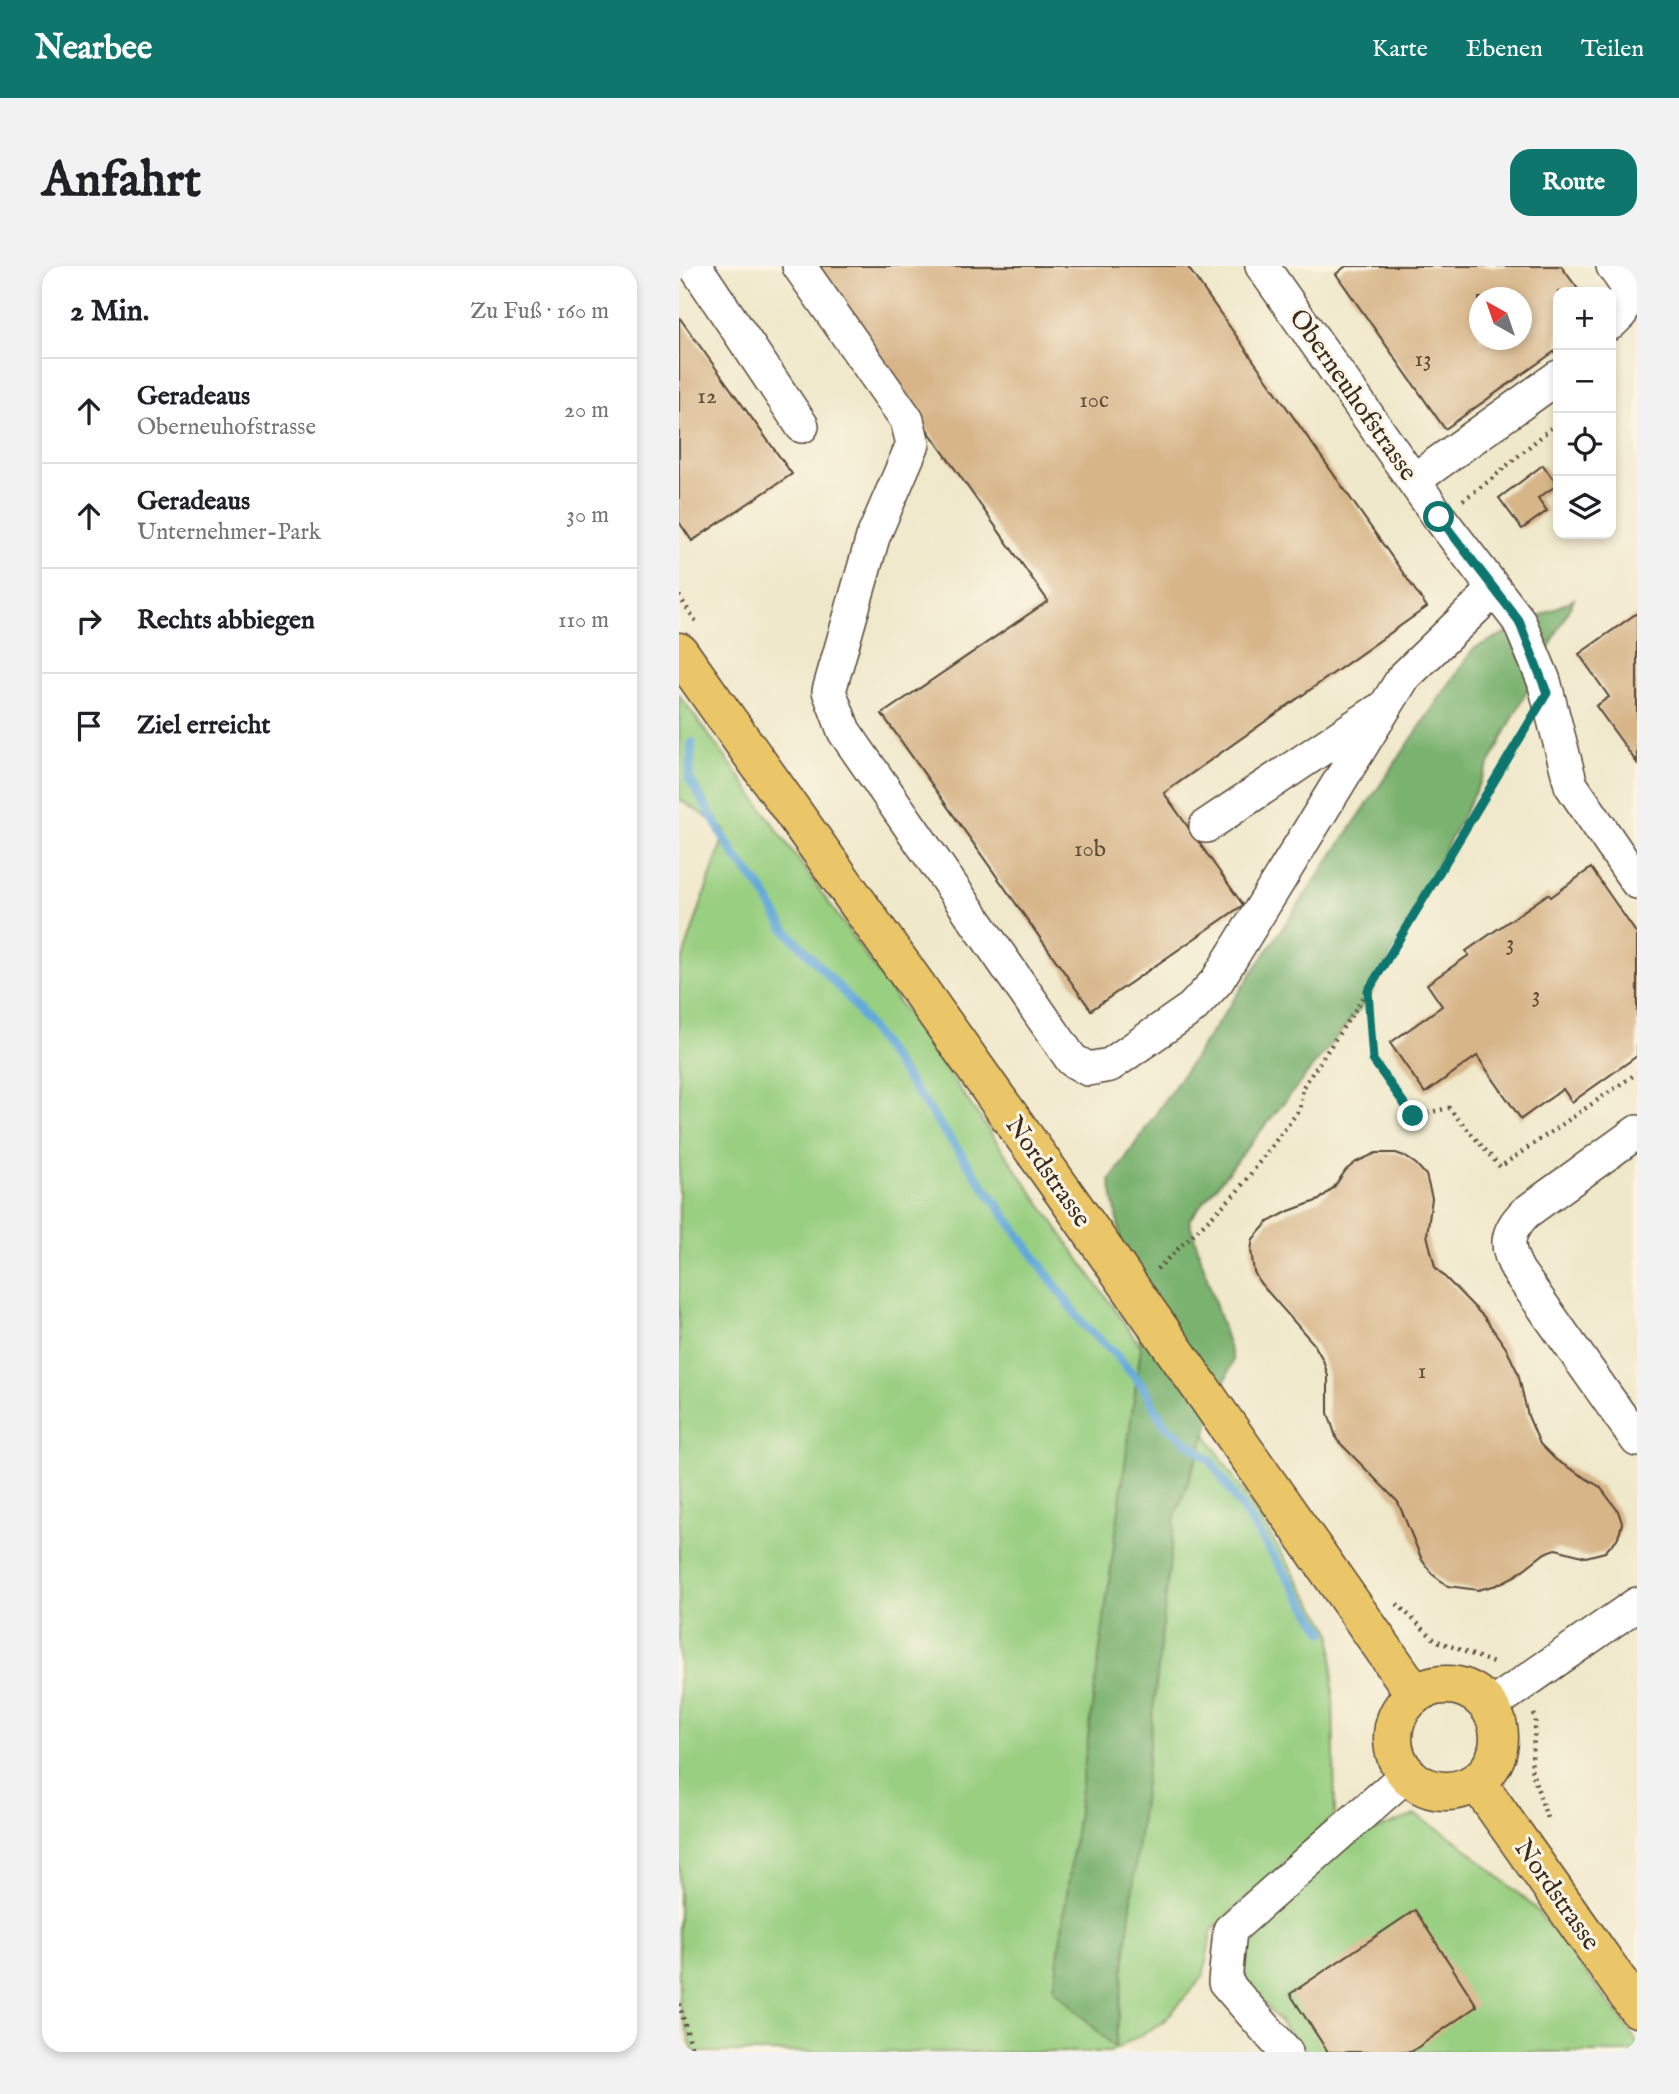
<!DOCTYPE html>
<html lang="de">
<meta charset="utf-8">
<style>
:root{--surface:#fff;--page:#f2f2f2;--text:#202124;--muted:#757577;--line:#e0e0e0;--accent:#0f766e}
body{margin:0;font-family:"IM FELL English",serif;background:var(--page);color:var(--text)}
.controls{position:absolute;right:21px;top:21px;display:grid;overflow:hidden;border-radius:14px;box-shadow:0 4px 10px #0003}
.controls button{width:63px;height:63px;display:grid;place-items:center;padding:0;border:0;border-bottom:2px solid var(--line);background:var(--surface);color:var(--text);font:35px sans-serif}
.compass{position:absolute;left:790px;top:21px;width:63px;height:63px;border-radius:50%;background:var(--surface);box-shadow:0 4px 10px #0003;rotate:320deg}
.stop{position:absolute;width:21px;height:21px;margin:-16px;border:5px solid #0f766e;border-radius:50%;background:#fff}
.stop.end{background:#0f766e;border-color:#fff;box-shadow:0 2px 7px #0008}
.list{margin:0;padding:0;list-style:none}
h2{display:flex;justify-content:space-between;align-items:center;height:91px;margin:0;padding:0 28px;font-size:30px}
h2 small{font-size:23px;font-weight:400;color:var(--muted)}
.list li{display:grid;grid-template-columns:46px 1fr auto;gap:21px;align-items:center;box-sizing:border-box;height:105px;padding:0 28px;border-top:2px solid var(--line)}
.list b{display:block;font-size:26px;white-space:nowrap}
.list p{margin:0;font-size:23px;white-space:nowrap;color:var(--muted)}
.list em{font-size:23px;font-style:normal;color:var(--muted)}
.icon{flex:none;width:38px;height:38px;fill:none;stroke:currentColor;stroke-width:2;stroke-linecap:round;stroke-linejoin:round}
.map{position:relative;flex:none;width:958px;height:1786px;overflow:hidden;border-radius:21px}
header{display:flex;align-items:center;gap:42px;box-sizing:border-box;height:98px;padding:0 35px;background:var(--accent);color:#fff}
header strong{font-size:33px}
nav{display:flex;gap:38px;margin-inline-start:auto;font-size:24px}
.intro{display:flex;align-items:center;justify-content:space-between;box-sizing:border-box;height:168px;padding:0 42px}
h1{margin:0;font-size:49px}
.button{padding:18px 32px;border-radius:21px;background:var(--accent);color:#fff;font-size:24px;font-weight:700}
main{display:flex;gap:42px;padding:0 42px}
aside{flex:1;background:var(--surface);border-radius:21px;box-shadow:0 4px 10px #0003}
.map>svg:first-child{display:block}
.green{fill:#99cf81;stroke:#6a7c50;stroke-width:2}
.forest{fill:#7ab26f;stroke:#5a6e46;stroke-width:2}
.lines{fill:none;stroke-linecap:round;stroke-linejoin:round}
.stream{stroke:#64a9da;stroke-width:9}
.building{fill:#d7b589;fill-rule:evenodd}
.minor-casing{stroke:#564638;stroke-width:36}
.major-casing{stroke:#564638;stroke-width:41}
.path{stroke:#564638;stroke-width:4.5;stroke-dasharray:2 5;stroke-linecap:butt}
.minor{stroke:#fff;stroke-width:33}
.major{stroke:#eac669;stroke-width:38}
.route{stroke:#0f766e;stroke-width:9}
.labels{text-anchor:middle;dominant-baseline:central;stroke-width:6;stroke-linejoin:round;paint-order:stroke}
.number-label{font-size:23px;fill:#624d39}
.street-label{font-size:26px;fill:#3b2a1e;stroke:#fcf5e5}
</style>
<header>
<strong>Nearbee</strong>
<nav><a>Karte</a><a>Ebenen</a><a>Teilen</a></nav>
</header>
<div class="intro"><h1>Anfahrt</h1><a class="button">Route</a></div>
<main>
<aside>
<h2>2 Min.<small>Zu Fuß · 160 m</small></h2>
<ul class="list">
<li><svg class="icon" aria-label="ahead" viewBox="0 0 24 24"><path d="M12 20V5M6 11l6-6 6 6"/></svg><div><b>Geradeaus</b><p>Oberneuhofstrasse</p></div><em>20 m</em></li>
<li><svg class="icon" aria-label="ahead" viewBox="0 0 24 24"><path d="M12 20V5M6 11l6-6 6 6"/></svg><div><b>Geradeaus</b><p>Unternehmer-Park</p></div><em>30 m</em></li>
<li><svg class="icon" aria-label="right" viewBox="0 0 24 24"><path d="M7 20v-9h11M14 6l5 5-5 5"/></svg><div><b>Rechts abbiegen</b></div><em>110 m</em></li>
<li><svg class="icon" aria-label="arrive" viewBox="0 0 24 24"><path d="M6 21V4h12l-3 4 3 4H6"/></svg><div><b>Ziel erreicht</b></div></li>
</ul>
</aside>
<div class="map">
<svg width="958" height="1786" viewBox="0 0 958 1786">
<rect width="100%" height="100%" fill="#fcf5e5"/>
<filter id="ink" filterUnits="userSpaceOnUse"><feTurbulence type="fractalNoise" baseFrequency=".0143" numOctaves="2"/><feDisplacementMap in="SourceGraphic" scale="14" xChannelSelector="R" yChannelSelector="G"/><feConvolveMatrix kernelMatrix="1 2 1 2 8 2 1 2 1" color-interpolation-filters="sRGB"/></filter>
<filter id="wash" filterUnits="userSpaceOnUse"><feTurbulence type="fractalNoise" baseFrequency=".00686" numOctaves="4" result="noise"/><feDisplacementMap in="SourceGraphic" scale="28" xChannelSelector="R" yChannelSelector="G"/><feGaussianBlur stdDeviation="1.57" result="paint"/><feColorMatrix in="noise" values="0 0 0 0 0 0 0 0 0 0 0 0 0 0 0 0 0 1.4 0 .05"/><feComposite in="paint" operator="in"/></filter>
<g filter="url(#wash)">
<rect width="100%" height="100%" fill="#f0e8ca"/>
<!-- green -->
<path class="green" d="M 0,429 L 64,515 L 462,1081 L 375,1723 L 496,1250 L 527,1168 L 653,1367 L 656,1549 L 533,1664 L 524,1711 L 483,1757 L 431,1786 L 14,1786 L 0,1738 L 0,704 L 47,564 L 0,533 Z
M 736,1549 L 777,1574 L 855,1641 L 941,1751 L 958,1776 L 958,1786 L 627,1786 L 562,1710 L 565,1669 L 659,1578 Z"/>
<!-- forest -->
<path class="forest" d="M 895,333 L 691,730 L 510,954 L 554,1094 L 496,1250 L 436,1782 L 375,1723 L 462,1081 L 431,915 L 794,383 Z"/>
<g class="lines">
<!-- stream -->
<path class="stream" d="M 13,477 L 10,512 L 56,590 L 83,623 L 105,662 L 169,731 L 404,1058 L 436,1088 L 464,1120 L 485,1158 L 531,1194 L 645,1366"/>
</g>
<g id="blocks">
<!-- building -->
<path class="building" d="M 133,0 L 508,0 L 748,341 L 485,527 L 564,639 L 412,744 L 203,448 L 369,335 Z
M 667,0 L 882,0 L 901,26 L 879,26 L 879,83 L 766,163 L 657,8 ZM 800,32 L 842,32 L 842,74 L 800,74 Z
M 0,51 L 113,208 L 13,275 L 0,256 Z
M 864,199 L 878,219 L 859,232 L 868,245 L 843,263 L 820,232 Z
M 958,347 L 958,497 L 917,440 L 930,431 L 900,388 Z
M 912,602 L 958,668 L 958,790 L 893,836 L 884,823 L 842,853 L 798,790 L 746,827 L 711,777 L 763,740 L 748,718 L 790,689 L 787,685 L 869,628 L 872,631 Z
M 697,887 L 717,887 L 725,890 L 737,898 L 747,909 L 753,932 L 748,969 L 756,1001 L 805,1051 L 827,1082 L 839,1107 L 849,1150 L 861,1178 L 877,1194 L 921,1221 L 939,1245 L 943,1257 L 941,1266 L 938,1273 L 926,1286 L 907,1291 L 877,1283 L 866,1287 L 836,1310 L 818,1319 L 799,1324 L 769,1320 L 753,1308 L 743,1294 L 719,1236 L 658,1174 L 649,1147 L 649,1110 L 644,1094 L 635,1078 L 581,1017 L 575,1006 L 572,984 L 574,973 L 589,956 L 610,945 L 640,934 L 655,921 L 667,904 L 677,896 Z
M 736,1644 L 798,1740 L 732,1786 L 649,1786 L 611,1728 Z"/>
</g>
</g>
<g filter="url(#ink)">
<use href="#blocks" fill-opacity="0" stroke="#564638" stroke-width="2"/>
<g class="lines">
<defs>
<path id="minor" d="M 16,0 L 123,160
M 120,0 L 228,154 L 234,178 L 194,271 L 150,425 L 165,465 L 393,794 L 409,803 L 431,799 L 513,742 L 538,715 L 724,412 L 815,324
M 583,0 L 760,251 L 840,355 L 865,415 L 892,519 L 958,616
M 932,57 L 942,47 L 948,20 L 934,0
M 735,214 L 879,111
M 527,560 L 699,445
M 958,866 L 846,947 C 826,967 826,981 839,1005 L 958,1174
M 810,1441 L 958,1338
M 607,1786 L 546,1716 L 551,1664 L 727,1509"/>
<path id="major" d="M 0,386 L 393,938 L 736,1428
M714 1472a53 53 0 1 1 106 0a53 53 0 1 1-106 0Z
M 798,1516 L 958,1742"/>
</defs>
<!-- minor casing -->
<use href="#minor" class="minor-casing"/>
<!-- major casing -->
<use href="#major" class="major-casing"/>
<!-- path -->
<path class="path" d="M 784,234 L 810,215 L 879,156
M 0,330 L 18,357
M 845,466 L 689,725 L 694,794 L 734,850 L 770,842 L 821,901 L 958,807
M 478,1003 L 557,927 L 621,843 L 624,821 L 688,726
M 718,1338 L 756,1374 L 817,1398
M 855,1448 L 857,1453 L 852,1503 L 869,1555
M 0,1738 L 14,1786"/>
<!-- minor -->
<use href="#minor" class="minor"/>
<!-- major -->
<use href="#major" class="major"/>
</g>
</g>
<g class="lines" filter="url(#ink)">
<!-- route -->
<path class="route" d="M 734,850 L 694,794 L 689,725 L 868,427 L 840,355 L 760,251"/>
</g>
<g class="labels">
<!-- number labels -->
<g class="number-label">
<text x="744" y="93">13</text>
<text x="28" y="130">12</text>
<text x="415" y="134">10c</text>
<text x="411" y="583">10b</text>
<text x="831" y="677">3</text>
<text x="857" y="729">3</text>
<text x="743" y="1105">1</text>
</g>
<!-- street labels -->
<g class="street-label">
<text transform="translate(674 129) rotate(55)">Oberneuhofstrasse</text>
<text transform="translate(369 906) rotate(55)">Nordstrasse</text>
<text transform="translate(878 1629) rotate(55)">Nordstrasse</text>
</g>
</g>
</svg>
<div class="controls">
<button>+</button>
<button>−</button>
<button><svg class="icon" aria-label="locate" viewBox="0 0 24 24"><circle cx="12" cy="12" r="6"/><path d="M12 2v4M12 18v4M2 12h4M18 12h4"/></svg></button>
<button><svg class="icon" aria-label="layers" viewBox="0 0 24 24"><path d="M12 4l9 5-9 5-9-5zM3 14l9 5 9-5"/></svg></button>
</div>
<svg class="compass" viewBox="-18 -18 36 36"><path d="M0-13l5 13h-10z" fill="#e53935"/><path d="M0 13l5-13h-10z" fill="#757577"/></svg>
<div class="stop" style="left:760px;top:251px"></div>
<div class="stop end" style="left:734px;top:850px"></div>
</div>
</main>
